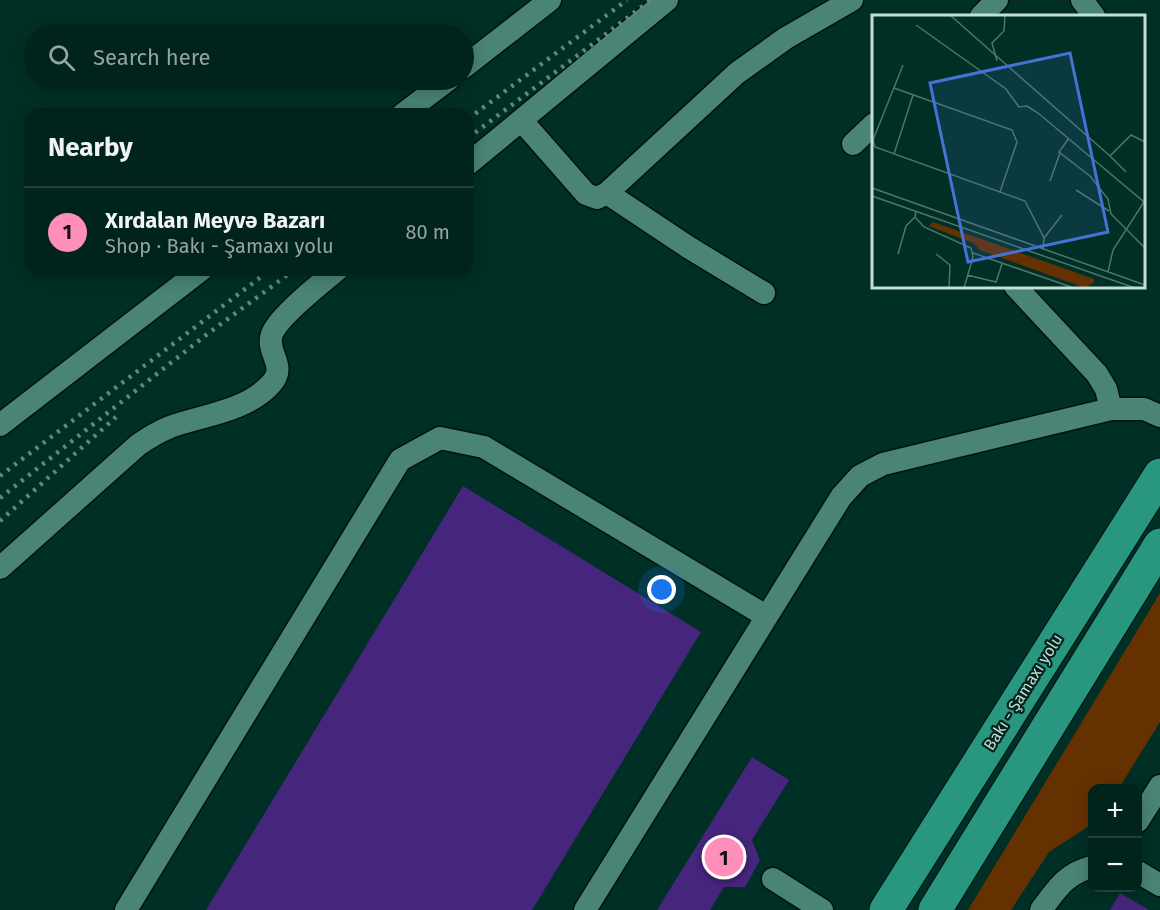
<!DOCTYPE html>
<meta charset="utf-8">
<style>
:root{--surface:#00231c;--page:#0e2f29;--text:#f1f3f6;--muted:#95a4a3;--line:#22403b;--accent:#ff8ebb}
body{margin:0;font-family:"Fira Sans",sans-serif;background:var(--page);color:var(--text)}
.controls{position:absolute;right:18px;bottom:18px;display:grid;overflow:hidden;border-radius:12px;box-shadow:0 3px 15px #0003}
.controls button{width:54px;height:54px;display:grid;place-items:center;padding:0;border:0;border-bottom:2px solid var(--line);background:var(--surface);color:var(--text);font:30px sans-serif}
.you{position:absolute;left:662px;top:590px;width:21px;height:21px;margin:-15px;border:4px solid #fff;border-radius:50%;background:#1a73e8;box-shadow:0 0 0 9px #1a73e833}
.badge{display:grid;place-items:center;width:39px;height:39px;border-radius:50%;background:var(--accent);color:#111;font-size:20px;font-weight:700}
.pin{position:absolute;translate:-50% -50%;border:3px solid #fff;box-shadow:0 2px 6px #0006}
.list{margin:0;padding:0;list-style:none}
h2{display:flex;justify-content:space-between;align-items:center;height:78px;margin:0;padding:0 24px;font-size:26px}
h2 small{font-size:20px;font-weight:400;color:var(--muted)}
.list li{display:grid;grid-template-columns:39px 1fr auto;gap:18px;align-items:center;box-sizing:border-box;height:90px;padding:0 24px;border-top:2px solid var(--line)}
.list b{display:block;font-size:22px;white-space:nowrap}
.list p{margin:0;font-size:20px;white-space:nowrap;color:var(--muted)}
.list em{font-size:20px;font-style:normal;color:var(--muted)}
.icon{flex:none;width:33px;height:33px;fill:none;stroke:currentColor;stroke-width:2;stroke-linecap:round;stroke-linejoin:round}
.map{position:relative;flex:none;width:1160px;height:910px;overflow:hidden}
.search{position:absolute;background:var(--surface);box-shadow:0 3px 15px #0003;left:24px;top:24px;width:450px;height:66px;display:flex;align-items:center;gap:15px;box-sizing:border-box;padding:0 21px;border-radius:33px;color:var(--muted);font-size:22px}
.panel{position:absolute;background:var(--surface);box-shadow:0 3px 15px #0003;left:24px;top:108px;width:450px;height:168px;border-radius:18px}
.map>svg:first-child{display:block}
.green{fill:#663100}
.building{fill:#46267c}
.lines{fill:none;stroke-linecap:round;stroke-linejoin:round}
.minor-casing{stroke:#03130f;stroke-width:25}
.highway-casing{stroke:#03130f;stroke-width:35}
.minor{stroke:#4a8475;stroke-width:22}
.highway{stroke:#29967f;stroke-width:33}
.rail{stroke:#61877e;stroke-width:4.5;stroke-dasharray:3 6;stroke-linecap:butt}
.labels{text-anchor:middle;dominant-baseline:central;stroke-width:4.5;stroke-linejoin:round;paint-order:stroke}
.street-label{font-size:16px;fill:#c2dfd7;stroke:#03231c}
.inset-road{fill:none;stroke:#4e756c;stroke-width:1.5}
.view{fill:#4672d8;fill-opacity:0.15;stroke:#4672d8;stroke-width:3}
.inset-edge{fill:none;stroke:#c2dfd7;stroke-width:3}
</style>
<div class="map">
<svg width="1160" height="910" viewBox="0 0 1160 910">
<rect width="100%" height="100%" fill="#002f25"/>
<!-- green -->
<path class="green" d="M 1160,593 L 1160,722 L 1119,788 L 1092,788 L 1092,824 L 1049,852 L 1011,910 L 968,910 Z"/>
<!-- building -->
<path class="building" d="M 463,486 L 701,632 L 532,910 L 206,910 Z
M 752,757 L 789,780 L 752,840 L 760,860 L 745,887 L 724,887 L 710,910 L 657,910 Z
M 1120,893 L 1149,910 L 1110,910 Z"/>
<g class="lines">
<defs>
<path id="minor" d="M 1082,0 L 1094,16
M 981,16 L 997,0
M 464,67 L 550,0
M 403,114 L 448,80
M 522,121 L 586,194 L 597,198 L 607,193 L 737,73 L 786,38 L 852,0
M 853,144 L 874,124
M 468,164 L 667,0
M 607,193 L 688,247 L 764,293
M 1015,286 L 1097,374 L 1106,389 L 1111,409
M 0,425 L 201,270
M 0,568 L 138,445 C 148,438 158,432 170,427 C 203,415 244,412 270,385 C 289,366 265,353 272,334 C 278,317 321,283 337,270
M 1138,821 L 1160,786
M 1138,872 L 1160,885
M 773,879 L 822,910
M 126,910 L 400,460 L 440,438 L 484,447 L 766,616
M 585,910 L 841,497 L 860,476 L 883,464 L 1111,409 L 1144,409 L 1160,416
M 1041,910 C 1057,889 1065,874 1092,867"/>
<path id="highway" d="M 886,910 L 1160,475
M 935,910 L 1160,545"/>
</defs>
<!-- minor casing -->
<use href="#minor" class="minor-casing"/>
<!-- highway casing -->
<use href="#highway" class="highway-casing"/>
<!-- minor -->
<use href="#minor" class="minor"/>
<!-- highway -->
<use href="#highway" class="highway"/>
<!-- rail -->
<path class="rail" d="M 468,119 L 627,0
M 468,138 L 651,0
M 0,476 L 270,270
M 0,498 L 206,335 L 294,270
M 0,521 L 116,417"/>
</g>
<g class="labels">
<!-- street labels -->
<g class="street-label">
<text transform="translate(1023 692) rotate(-58)">Bakı - Şamaxı yolu</text>
</g>
</g>
<!-- overview -->
<g transform="translate(872 15)">
<rect width="273" height="273" fill="#002f25"/>
<path d="M 61,207 L 222,264 L 222,267 L 213,273 L 108,235 L 101,228 L 57,211 Z" fill="#663100"/>
<path class="inset-road" d="M 78,0 L 238,141 L 259,120 L 273,127M 44,10 L 134,74 L 147,92 L 155,91 L 166,98 L 272,187 L 241,235 L 236,257M 125,46 L 120,28 L 132,16 L 133,0M 31,50 L 1,125 L 3,132 L 153,186 L 172,223 L 171,235M 22,73 L 140,115 L 145,127 L 128,177M 197,123 L 187,137 L 218,161 L 236,184 L 239,199 L 273,233M 22,139 L 41,80M 238,141 L 254,157M 178,166 L 188,138M 0,173 L 273,270M 204,175 L 237,196M 0,181 L 263,273M 44,196 L 43,202 L 52,212 L 99,233 L 101,242 L 92,273M 172,223 L 190,200M 101,238 L 202,273M 26,239 L 34,211 L 43,202M 64,239 L 78,250 L 77,273M 95,260 L 124,267 L 130,249"/>
<path class="view" d="M 198,38 L 236,217 L 96,247 L 58,68 Z"/>
<rect width="273" height="273" class="inset-edge"/>
</g>
</svg>
<div class="controls">
<button>+</button>
<button>−</button>
</div>
<div class="you"></div>
<div class="pin badge" style="left:724px;top:857px">1</div>
<div class="search"><svg class="icon" aria-label="search" viewBox="0 0 24 24"><circle cx="10" cy="10" r="6"/><path d="M15 15l6 6"/></svg>Search here</div>
<section class="panel">
<h2>Nearby<small></small></h2>
<ul class="list">
<li><span class="badge">1</span><div><b>Xırdalan Meyvə Bazarı</b><p>Shop · Bakı - Şamaxı yolu</p></div><em>80 m</em></li>
</ul>
</section>
</div>
